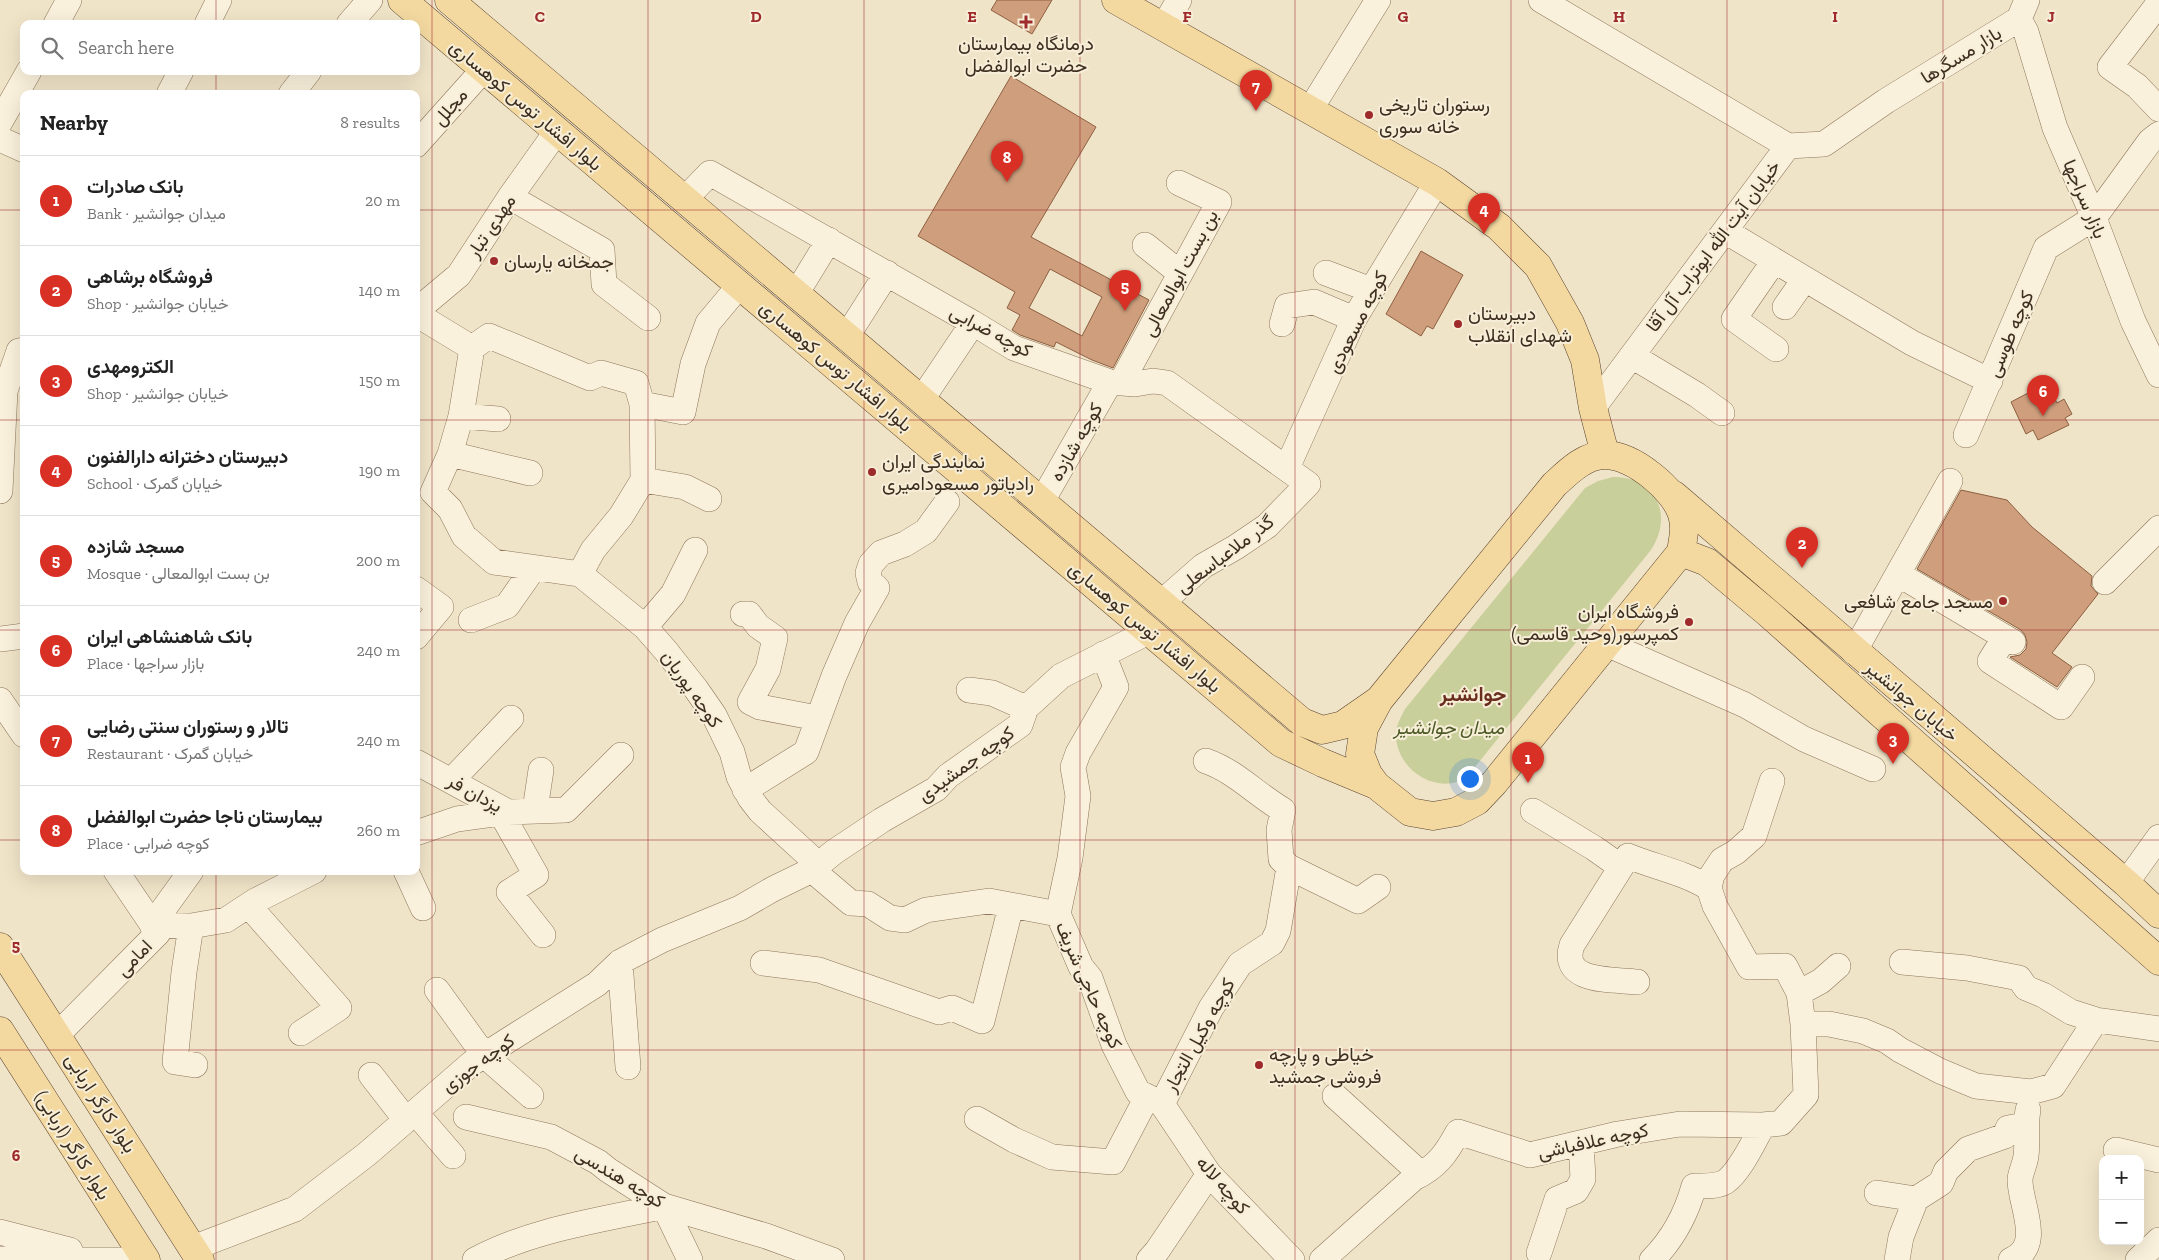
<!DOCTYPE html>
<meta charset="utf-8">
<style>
:root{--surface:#fff;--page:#f6f6f6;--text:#222;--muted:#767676;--line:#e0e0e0;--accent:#d93025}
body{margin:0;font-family:"Zilla Slab",Vazirmatn,serif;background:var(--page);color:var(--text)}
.controls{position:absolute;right:15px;bottom:15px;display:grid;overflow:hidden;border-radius:10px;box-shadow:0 5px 20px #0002}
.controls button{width:45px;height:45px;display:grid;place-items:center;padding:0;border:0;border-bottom:1px solid var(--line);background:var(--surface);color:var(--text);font:25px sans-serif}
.you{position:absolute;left:1469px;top:778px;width:18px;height:18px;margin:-12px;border:4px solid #fff;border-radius:50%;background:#1a73e8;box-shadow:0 0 0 8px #1a73e833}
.badge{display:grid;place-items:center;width:32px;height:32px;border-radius:50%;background:var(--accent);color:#fff;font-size:16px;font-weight:700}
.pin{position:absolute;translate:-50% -41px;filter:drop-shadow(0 1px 2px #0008)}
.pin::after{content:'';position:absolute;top:26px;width:18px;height:15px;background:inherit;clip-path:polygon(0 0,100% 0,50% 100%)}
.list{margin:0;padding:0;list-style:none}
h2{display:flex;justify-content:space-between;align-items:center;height:65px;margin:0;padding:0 20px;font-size:21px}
h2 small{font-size:16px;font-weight:400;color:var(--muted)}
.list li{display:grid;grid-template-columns:32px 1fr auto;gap:15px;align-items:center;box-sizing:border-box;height:90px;padding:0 20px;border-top:1px solid var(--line)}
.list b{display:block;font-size:19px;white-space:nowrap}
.list p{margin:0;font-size:16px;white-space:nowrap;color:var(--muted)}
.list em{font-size:16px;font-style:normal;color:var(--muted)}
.icon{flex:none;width:28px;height:28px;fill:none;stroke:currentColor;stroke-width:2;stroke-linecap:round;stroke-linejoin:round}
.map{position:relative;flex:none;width:2159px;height:1260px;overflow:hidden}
.search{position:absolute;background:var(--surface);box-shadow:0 5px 20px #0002;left:20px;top:20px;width:400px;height:55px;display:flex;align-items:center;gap:12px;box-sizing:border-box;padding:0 18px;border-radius:10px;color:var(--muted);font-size:19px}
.panel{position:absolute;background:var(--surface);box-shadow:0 5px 20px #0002;left:20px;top:90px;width:400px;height:785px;border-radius:10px}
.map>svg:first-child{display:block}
.green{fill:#c9cf9b}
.building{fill:#cf9f7d;stroke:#8d5f41;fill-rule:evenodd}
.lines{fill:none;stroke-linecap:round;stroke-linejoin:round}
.minor-casing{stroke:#8d765c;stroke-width:26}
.major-casing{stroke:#5b4430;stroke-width:29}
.minor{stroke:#faf1dc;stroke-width:25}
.major{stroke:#f3d9a0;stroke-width:28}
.grid{fill:none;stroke:#9e2a2b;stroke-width:1;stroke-opacity:0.55}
.poi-dot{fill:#9e2a2b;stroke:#f7eed8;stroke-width:2}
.labels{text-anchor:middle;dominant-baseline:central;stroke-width:4;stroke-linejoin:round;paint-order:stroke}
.poi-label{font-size:19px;fill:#3d2e20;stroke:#f7eed8;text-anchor:start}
.street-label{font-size:19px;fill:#3d2e20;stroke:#f7eed8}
.park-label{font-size:19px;font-style:italic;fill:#4d5a26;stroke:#f7eed8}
.neighbourhood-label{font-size:20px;font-weight:bold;fill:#6b2e1e;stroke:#f7eed8}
.grid-label{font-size:16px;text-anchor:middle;font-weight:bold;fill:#9e2a2b;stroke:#f7eed8;stroke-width:4;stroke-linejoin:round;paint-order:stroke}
</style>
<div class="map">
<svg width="2159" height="1260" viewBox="0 0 2159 1260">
<rect width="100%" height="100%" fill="#f0e4c8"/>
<!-- green -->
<path class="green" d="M 1613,477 C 1656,476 1674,515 1651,550 L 1470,773 C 1466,776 1462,780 1457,782 C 1429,790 1399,768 1396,738 C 1395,727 1400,719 1405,709 L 1585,488 L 1598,481 Z"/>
<!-- building -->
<path class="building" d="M 997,0 L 1052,0 L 1032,34 L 991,10 Z
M 1011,76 L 1096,127 L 1031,237 L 1149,300 L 1113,368 L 1092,360 L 1056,342 L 1054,347 L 1020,335 L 1012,330 L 1020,315 L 1007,308 L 1015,292 L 918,236 ZM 1050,269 L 1102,297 L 1082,336 L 1029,308 Z
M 1421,251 L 1463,275 L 1433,329 L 1427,326 L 1421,336 L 1386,314 Z
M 2028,393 L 2033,403 L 2052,394 L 2057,403 L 2064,399 L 2072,414 L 2065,418 L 2069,425 L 2038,440 L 2033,430 L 2026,434 L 2011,402 Z
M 1961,490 L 2007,500 L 2032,527 L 2092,576 L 2091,586 L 2098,594 L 2052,653 L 2072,667 L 2057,687 L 2010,657 L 2020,655 L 2026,649 L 2027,642 L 2025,635 L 2021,630 L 1917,569 Z"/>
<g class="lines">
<defs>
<path id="minor" d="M 1541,0 L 1788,146
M 2159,3 L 2110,67 L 2137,86 L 2159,109
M 2019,19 L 2026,32 L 2055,128 L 2094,218 L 2133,321 L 2159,375
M 56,24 L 69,0
M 207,24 L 219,0
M 349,24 L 370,0
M 1164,26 L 1179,0
M 169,94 L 181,71
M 291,94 L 309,71
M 1310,110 L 1378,0
M 0,122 L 29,71
M 0,139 L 24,150
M 416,145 L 484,69
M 1788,146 L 1824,144 L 1886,101 L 2019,19 L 2027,0
M 510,197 L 602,250 L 604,284 L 648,318
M 684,200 L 710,173 L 973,323 L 1014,348 L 1110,382 L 1135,384 L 1153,381 L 1167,383 L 1308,484 L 1267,526 L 1236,547 L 1203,566 L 1161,603
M 1725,231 L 1912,343 L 1990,381
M 1145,245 L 1180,273
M 1774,261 L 1734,319 L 1776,349
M 1326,273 L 1371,290
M 796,294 L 829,240
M 1785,307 L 1804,280
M 416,311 L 459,275 L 510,197 L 557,131
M 416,314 L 472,348
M 1282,324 L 1287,306 L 1314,302 L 1354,319
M 489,336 L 590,378 L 601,373 L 636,383 L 642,404 L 643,480 L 621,516 L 593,550 L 580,574 L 494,562 L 464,536 L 450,509 L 433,492 L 450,454 L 461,416 L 472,348 Z
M 847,336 L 887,273
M 1632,356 L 1697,395 L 1722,413
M 1121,383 L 1219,202 L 1179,183
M 922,399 L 973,323
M 642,404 L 683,412 L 693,364 L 708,323 L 739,286
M 1593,408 L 1788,146
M 461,416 L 498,419
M 1966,435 L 2046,248 L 2094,218 L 2150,141 L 2159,134
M 450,454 L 530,473
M 1287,468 L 1354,319 L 1437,182
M 643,480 L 685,487 L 709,499
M 0,491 L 5,391 L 19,351 L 24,350
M 1042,501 L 1110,382
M 580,574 L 645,627 L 666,651 L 696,689 L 714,715 L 732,752 L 739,777 L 750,798 L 760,811 L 819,865
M 1898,574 L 2013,642
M 2105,582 L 2159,528
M 416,589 L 441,607 L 416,637
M 743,614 L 749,614 L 758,626 L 775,638 L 768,669 L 750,702 L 760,707 L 817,718
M 471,620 L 507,606 L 533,569
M 645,627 L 673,594 L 695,550
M 2005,637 L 1990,661 L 2061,707 L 2082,677
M 0,639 L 24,636
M 1607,644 L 1745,705 L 1804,739 L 1873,769
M 1854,652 L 1950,481
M 1103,654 L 1116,687 L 1078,753 L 1073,767 L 1078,796 L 1070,858 L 1058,914 L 1081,967 L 1090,978 L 1114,1045 L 1138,1092 L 1162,1104 L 1209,1174 L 1292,1260
M 969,690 L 992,693 L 1026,708
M 0,700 L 24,735
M 1206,761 C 1235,771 1257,795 1283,810 L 1279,830 L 1281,859 L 1289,867 L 1358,901 L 1378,887
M 416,762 L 508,812 L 566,810 L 621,755
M 452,780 L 511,718
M 745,790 L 806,752 L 834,676 L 857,623 L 877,588 L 870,582 L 868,573 L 871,564 L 881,553 L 905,544 L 926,531 L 947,502
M 535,810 L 541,770
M 1533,811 L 1594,848 L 1621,867
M 501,813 L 536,875 L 509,892 L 543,935
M 416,833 L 457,819 L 508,812
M 812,870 L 851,903 L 868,904 L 890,918 L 905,920 L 926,910 L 989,901 L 1058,914
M 406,871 L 423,908
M 2126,883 L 2159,837
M 249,906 L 339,1008 L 301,1033
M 152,925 L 191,926 L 226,920 L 255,901 L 314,871
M 152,925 L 191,871
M 191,926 L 184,972 L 175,1062 L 195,1065
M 620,962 L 628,1067
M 1902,962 L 1967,968 L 2019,978 L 2026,988 L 2043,995 L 2071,1012 L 2096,1020 L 2159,1029
M 763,963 L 819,970 L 939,1012 L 952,1008 L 982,1021 L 1011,906
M 1637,982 C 1614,979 1559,984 1572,945 L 1628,856 C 1654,867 1684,872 1709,888
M 437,990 L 484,1055 L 531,1096
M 1799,993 L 1821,981 L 1838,966
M 1803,1024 L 1829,1024 L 1863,1031 L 1887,1041 L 1900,1050 L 1940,1071 L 1976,1086 L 2031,1092 L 2053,1086 L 2096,1020
M 57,1035 L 158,933 L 116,871
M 371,1075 L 406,1120
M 1335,1096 L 1421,1174
M 1162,1104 L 1211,1008 L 1240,964 L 1272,943 L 1278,931 L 1289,867
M 415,1112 L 453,1156
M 466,1117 L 551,1137 L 598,1162 L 608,1170 L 664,1206 L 766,1236 L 832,1260
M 977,1119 L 1014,1140 L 1052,1157 L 1113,1162 L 1147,1097
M 2116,1150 L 2159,1160
M 1877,1193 L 1916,1199 L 1941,1183 L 1946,1171 L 1968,1149 L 2005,1136 L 2008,1128 L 2025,1125
M 0,1232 L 70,1250
M 193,1248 L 295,1209 L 367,1154 L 472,1063 L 597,984 L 620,962 L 662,940 L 740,908 L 773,889 L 812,870 L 834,852 L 882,820 L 936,789 L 948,776 L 1020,725 L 1026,708 L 1061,676 L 1150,631
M 1539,1253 L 1557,1199 L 1576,1191 L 1583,1179 L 1581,1143
M 0,1259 L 146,1260
M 475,1260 C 532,1229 602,1220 664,1206 L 690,1260
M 1149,1260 L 1157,1251 L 1209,1174
M 1322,1260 L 1414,1178 C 1437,1167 1446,1154 1458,1132 L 1530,1155 L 1618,1134 L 1680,1124 L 1763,1125 L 1781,1123 L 1806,1095 L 1803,1024 L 1799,993 L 1785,966 L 1749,967 L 1715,906 L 1709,888 L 1712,875 L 1722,860 L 1736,852 L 1754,836 L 1772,781
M 1652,1260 C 1673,1239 1686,1215 1694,1186 C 1704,1186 1716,1187 1725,1182 C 1740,1172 1754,1141 1763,1125
M 1897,1260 L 1901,1237 L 1916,1199
M 2011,1260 C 2045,1246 2019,1203 2020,1179 C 2021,1171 2025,1164 2026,1156 C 2028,1141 2025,1125 2028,1110
M 2138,1260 L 2159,1240"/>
<path id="major" d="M 402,0 L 1281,743 L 1323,763 L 1376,785
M 449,0 L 1302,722 L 1322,730 L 1343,725 L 1379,700 L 1554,485 C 1568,472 1586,454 1606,455 C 1634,456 1674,489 1682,514 C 1686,528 1683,539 1681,552 L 1494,783 L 1477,801 L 1456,812 L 1433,816 L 1410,812 L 1376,785 L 1368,774 L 1360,754 L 1364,728 L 1379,700
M 1116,0 L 1437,182 L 1499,227 L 1538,266 L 1570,323 L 1585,360 L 1593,408 L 1605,454
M 1674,495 L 2126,883 L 2159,914
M 1681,552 L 1707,562 L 1769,614 L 2159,961
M 0,947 L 200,1260
M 0,1031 L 146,1260"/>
</defs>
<!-- minor casing -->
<use href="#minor" class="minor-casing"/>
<!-- major casing -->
<use href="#major" class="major-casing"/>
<!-- minor -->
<use href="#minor" class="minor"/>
<!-- major -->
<use href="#major" class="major"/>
</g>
<!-- grid -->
<path class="grid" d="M 216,0 L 216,24M 432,0 L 432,1260M 648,0 L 648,1260M 864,0 L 864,1260M 1080,0 L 1080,1260M 1295,0 L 1295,1260M 1511,0 L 1511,1260M 1727,0 L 1727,1260M 1943,0 L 1943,1260M 216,71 L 216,94M 0,210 L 24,210M 416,210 L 2159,210M 0,420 L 24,420M 416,420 L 2159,420M 0,630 L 24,630M 416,630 L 2159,630M 0,840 L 24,840M 416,840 L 2159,840M 216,871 L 216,1260M 0,1050 L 2159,1050"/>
<!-- markers -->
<g class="poi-dot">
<path d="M1023.5 14.5h5v5h5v5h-5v5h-5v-5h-5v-5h5z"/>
<circle cx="1369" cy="115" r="5"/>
<circle cx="494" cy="261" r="5"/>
<circle cx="1458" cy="324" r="5"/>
<circle cx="872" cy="472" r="5"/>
<circle cx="2003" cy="601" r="5"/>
<circle cx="1689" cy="622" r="5"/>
<circle cx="1259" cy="1065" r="5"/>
</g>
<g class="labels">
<!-- poi labels -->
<g class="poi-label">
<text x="1026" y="43" text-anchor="middle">درمانگاه بیمارستان<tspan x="1026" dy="22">حضرت ابوالفضل</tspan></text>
<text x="1379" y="104">رستوران تاریخی<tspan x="1379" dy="22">خانه سوری</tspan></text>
<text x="504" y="261">جمخانه یارسان</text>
<text x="1468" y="313">دبیرستان<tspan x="1468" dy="22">شهدای انقلاب</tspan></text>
<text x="882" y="461">نمایندگی ایران<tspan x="882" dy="22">رادیاتور مسعودامیری</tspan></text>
<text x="1993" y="601" text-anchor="end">مسجد جامع شافعی</text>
<text x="1679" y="611" text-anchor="end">فروشگاه ایران<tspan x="1679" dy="22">کمپرسور(وحید قاسمی)</tspan></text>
<text x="1269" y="1054">خیاطی ‌‌و‌ پارچه<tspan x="1269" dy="22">فروشی جمشید</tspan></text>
</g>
<!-- street labels -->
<g class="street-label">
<text transform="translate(1961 55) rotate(-32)">بازار مسگرها</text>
<text transform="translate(526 105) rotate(40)">بلوار افشار توس کوهساری</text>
<text transform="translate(450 107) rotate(-49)">مجلل</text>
<text transform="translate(2085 199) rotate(67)">بازار سراجها</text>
<text transform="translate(491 226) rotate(-56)">مهدی تبار</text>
<text transform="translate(1713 246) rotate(-53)">خیابان آیت الله ابوتراب آل آقا</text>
<text transform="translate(1180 273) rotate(-62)">بن بست ابوالمعالی</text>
<text transform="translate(1357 322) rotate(-63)">کوچه مسعودی</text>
<text transform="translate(991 331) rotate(28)">کوچه ضرابی</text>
<text transform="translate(2010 334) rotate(-67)">کوچه طوسی</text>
<text transform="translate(836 366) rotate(40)">بلوار افشار توس کوهساری</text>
<text transform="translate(1076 442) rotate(-60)">کوچه شازده</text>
<text transform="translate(1225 554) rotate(-37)">گذر ملاعباسعلی</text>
<text transform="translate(1145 627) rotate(40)">بلوار افشار توس کوهساری</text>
<text transform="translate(692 689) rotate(55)">کوچه پوریان</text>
<text transform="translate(1912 701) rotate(40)">خیابان جوانشیر</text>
<text transform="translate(966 764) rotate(-36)">کوچه جمشیدی</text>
<text transform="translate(475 793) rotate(29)">یزدان فر</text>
<text transform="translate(134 958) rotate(-46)">امامی</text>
<text transform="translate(1089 985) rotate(66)">کوچه حاجی شریف</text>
<text transform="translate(1199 1035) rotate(-61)">کوچه وکیل التجار</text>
<text transform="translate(478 1063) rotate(-36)">کوچه جوزی</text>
<text transform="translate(101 1103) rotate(57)">بلوار کارگر اربابی</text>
<text transform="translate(1593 1141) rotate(-12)">کوچه علافباشی</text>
<text transform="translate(73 1145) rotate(58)">بلوار کارگر (اربابی)</text>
<text transform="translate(620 1177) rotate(31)">کوچه هندسی</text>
<text transform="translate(1223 1185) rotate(49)">کوچه لاله</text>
</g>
<!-- park labels -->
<g class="park-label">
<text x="1449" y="727">میدان جوانشیر</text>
</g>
<!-- neighbourhood labels -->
<g class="neighbourhood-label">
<text x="1473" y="694">جوانشیر</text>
</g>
</g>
<g class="grid-label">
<text x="540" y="22">C</text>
<text x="756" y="22">D</text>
<text x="972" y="22">E</text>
<text x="1187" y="22">F</text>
<text x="1403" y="22">G</text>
<text x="1619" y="22">H</text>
<text x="1835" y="22">I</text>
<text x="2051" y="22">J</text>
<text x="16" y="951">5</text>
<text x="16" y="1161">6</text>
</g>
</svg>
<div class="controls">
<button>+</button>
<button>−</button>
</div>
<div class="you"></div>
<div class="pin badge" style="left:1528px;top:783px">1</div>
<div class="pin badge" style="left:1802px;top:568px">2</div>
<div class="pin badge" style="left:1893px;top:764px">3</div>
<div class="pin badge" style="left:1484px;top:234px">4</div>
<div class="pin badge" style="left:1125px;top:311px">5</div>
<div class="pin badge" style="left:2043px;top:416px">6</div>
<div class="pin badge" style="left:1256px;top:111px">7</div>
<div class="pin badge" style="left:1007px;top:182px">8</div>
<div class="search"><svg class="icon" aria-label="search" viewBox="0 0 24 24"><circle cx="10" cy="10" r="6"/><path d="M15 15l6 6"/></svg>Search here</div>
<section class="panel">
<h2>Nearby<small>8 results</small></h2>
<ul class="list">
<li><span class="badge">1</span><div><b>بانک صادرات</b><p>Bank · میدان جوانشیر</p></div><em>20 m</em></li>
<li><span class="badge">2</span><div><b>فروشگاه برشاهی</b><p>Shop · خیابان جوانشیر</p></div><em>140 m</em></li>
<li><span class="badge">3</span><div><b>الکترومهدی</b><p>Shop · خیابان جوانشیر</p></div><em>150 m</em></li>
<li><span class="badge">4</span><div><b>دبیرستان دخترانه دارالفنون</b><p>School · خیابان گمرک</p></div><em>190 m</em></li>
<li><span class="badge">5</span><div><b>مسجد شازده</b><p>Mosque · بن بست ابوالمعالی</p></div><em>200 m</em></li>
<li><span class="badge">6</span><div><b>بانک شاهنشاهی ایران</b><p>Place · بازار سراجها</p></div><em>240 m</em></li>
<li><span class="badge">7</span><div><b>تالار و رستوران سنتی رضایی</b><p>Restaurant · خیابان گمرک</p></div><em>240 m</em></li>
<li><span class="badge">8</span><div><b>بیمارستان ناجا حضرت ابوالفضل</b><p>Place · کوچه ضرابی</p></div><em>260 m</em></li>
</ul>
</section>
</div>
